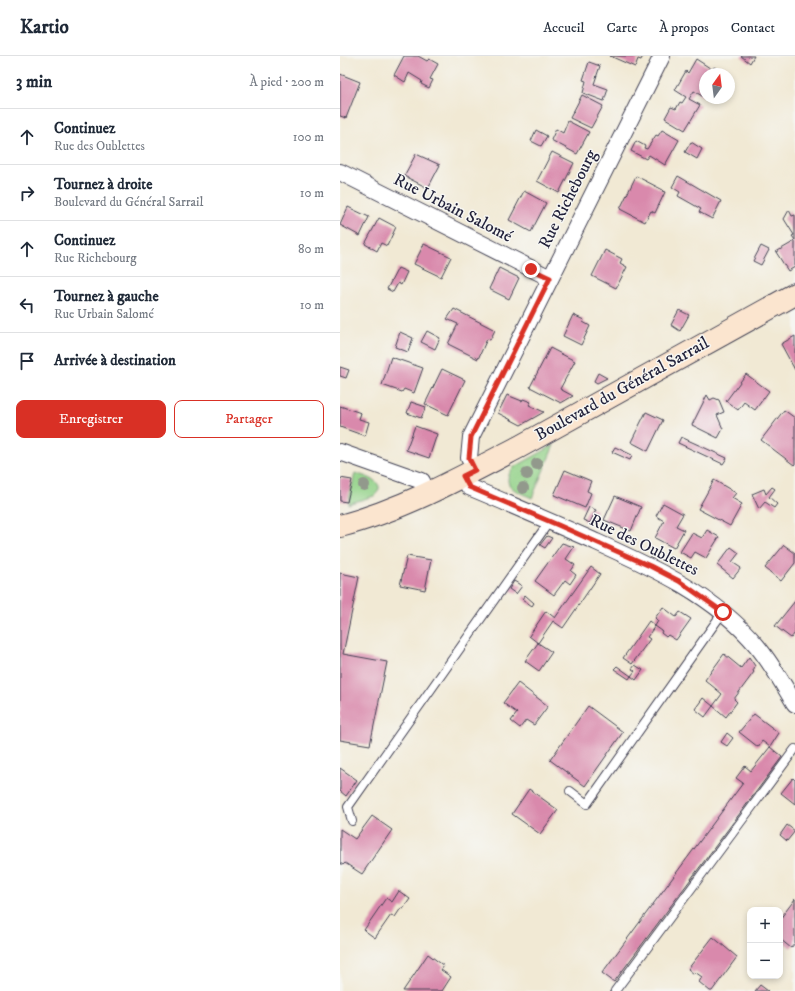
<!DOCTYPE html>
<html lang="fr">
<meta charset="utf-8">
<style>
:root{--surface:#fff;--page:#f2f2f3;--text:#1f2937;--muted:#747a83;--line:#e0e1e3;--accent:#d93025}
body{margin:0;font-family:"IM FELL DW Pica",serif;background:var(--page);color:var(--text)}
.controls{position:absolute;right:12px;bottom:12px;display:grid;overflow:hidden;border-radius:8px;box-shadow:0 2px 6px #0003}
.controls button{width:36px;height:36px;display:grid;place-items:center;padding:0;border:0;border-bottom:1px solid var(--line);background:var(--surface);color:var(--text);font:20px sans-serif}
.compass{position:absolute;left:359px;top:12px;width:36px;height:36px;border-radius:50%;background:var(--surface);box-shadow:0 2px 6px #0003;rotate:14deg}
.stop{position:absolute;width:12px;height:12px;margin:-9px;border:3px solid #d93025;border-radius:50%;background:#fff}
.stop.end{background:#d93025;border-color:#fff;box-shadow:0 1px 4px #0008}
.list{margin:0;padding:0;list-style:none}
h2{display:flex;justify-content:space-between;align-items:center;height:52px;margin:0;padding:0 16px;font-size:17px}
h2 small{font-size:13px;font-weight:400;color:var(--muted)}
.list li{display:grid;grid-template-columns:26px 1fr auto;gap:12px;align-items:center;box-sizing:border-box;height:56px;padding:0 16px;border-top:1px solid var(--line)}
.list b{display:block;font-size:15px;white-space:nowrap}
.list p{margin:0;font-size:13px;white-space:nowrap;color:var(--muted)}
.list em{font-size:13px;font-style:normal;color:var(--muted)}
.actions{display:flex;gap:8px;padding:12px 16px}
.actions a{flex:1;padding:9px 0;border:1px solid var(--accent);border-radius:8px;text-align:center;font-size:14px;color:var(--accent)}
.actions .main{background:var(--accent);color:#fff}
.icon{flex:none;width:22px;height:22px;fill:none;stroke:currentColor;stroke-width:2;stroke-linecap:round;stroke-linejoin:round}
.map{position:relative;flex:none;width:455px;height:935px;overflow:hidden}
header{display:flex;align-items:center;gap:24px;box-sizing:border-box;height:56px;padding:0 20px;background:var(--surface);border-bottom:1px solid var(--line)}
header strong{font-size:19px}
nav{display:flex;gap:22px;margin-inline-start:auto;font-size:14px}
main{display:flex}
aside{flex:1;background:var(--surface)}
.map>svg:first-child{display:block}
.green{fill:#92d187;stroke:#5a7a61}
.building{fill:#d989ac}
.lines{fill:none;stroke-linecap:round;stroke-linejoin:round}
.lane-casing{stroke:#414052;stroke-width:10}
.street-casing{stroke:#414052;stroke-width:18}
.secondary-casing{stroke:#414052;stroke-width:24}
.lane{stroke:#fff;stroke-width:8}
.street{stroke:#fff;stroke-width:16}
.secondary{stroke:#fbe5cf;stroke-width:22}
.tree{fill:#92998c}
.route{stroke:#d93025;stroke-width:5}
.labels{text-anchor:middle;dominant-baseline:central;stroke-width:3;stroke-linejoin:round;paint-order:stroke}
.street-label{font-size:17px;fill:#22223b;stroke:#f6f6f2}
</style>
<header>
<strong>Kartio</strong>
<nav><a>Accueil</a><a>Carte</a><a>À propos</a><a>Contact</a></nav>
</header>
<main>
<aside>
<h2>3 min<small>À pied · 200 m</small></h2>
<ul class="list">
<li><svg class="icon" aria-label="ahead" viewBox="0 0 24 24"><path d="M12 20V5M6 11l6-6 6 6"/></svg><div><b>Continuez</b><p>Rue des Oublettes</p></div><em>100 m</em></li>
<li><svg class="icon" aria-label="right" viewBox="0 0 24 24"><path d="M7 20v-9h11M14 6l5 5-5 5"/></svg><div><b>Tournez à droite</b><p>Boulevard du Général Sarrail</p></div><em>10 m</em></li>
<li><svg class="icon" aria-label="ahead" viewBox="0 0 24 24"><path d="M12 20V5M6 11l6-6 6 6"/></svg><div><b>Continuez</b><p>Rue Richebourg</p></div><em>80 m</em></li>
<li><svg class="icon" aria-label="left" viewBox="0 0 24 24"><path d="M17 20v-9H6M10 6l-5 5 5 5"/></svg><div><b>Tournez à gauche</b><p>Rue Urbain Salomé</p></div><em>10 m</em></li>
<li><svg class="icon" aria-label="arrive" viewBox="0 0 24 24"><path d="M6 21V4h12l-3 4 3 4H6"/></svg><div><b>Arrivée à destination</b></div></li>
</ul>
<div class="actions"><a class="main">Enregistrer</a><a>Partager</a></div>
</aside>
<div class="map">
<svg width="455" height="935" viewBox="0 0 455 935">
<rect width="100%" height="100%" fill="#f6f6f2"/>
<filter id="ink" filterUnits="userSpaceOnUse"><feTurbulence type="fractalNoise" baseFrequency=".025" numOctaves="2"/><feDisplacementMap in="SourceGraphic" scale="8" xChannelSelector="R" yChannelSelector="G"/><feConvolveMatrix kernelMatrix="1 2 1 2 8 2 1 2 1" color-interpolation-filters="sRGB"/></filter>
<filter id="wash" filterUnits="userSpaceOnUse"><feTurbulence type="fractalNoise" baseFrequency=".012" numOctaves="4" result="noise"/><feDisplacementMap in="SourceGraphic" scale="16" xChannelSelector="R" yChannelSelector="G"/><feGaussianBlur stdDeviation="0.9" result="paint"/><feColorMatrix in="noise" values="0 0 0 0 0 0 0 0 0 0 0 0 0 0 0 0 0 1.4 0 .05"/><feComposite in="paint" operator="in"/></filter>
<g filter="url(#wash)">
<rect width="100%" height="100%" fill="#f1e9d4"/>
<!-- green -->
<path class="green" d="M 214,389 L 192,442 C 177,435 159,431 173,412 Z
M 15,417 C 24,420 50,426 34,440 L 8,448 Z"/>
<g id="blocks">
<!-- building -->
<path class="building" d="M 64,0 L 78,0 L 87,5 L 89,3 L 98,8 L 90,23 L 93,24 L 89,32 L 81,28 L 82,25 L 69,17 L 65,26 L 54,19 Z
M 270,0 L 303,0 L 301,4 L 298,3 L 295,11 Z
M 401,0 L 414,0 L 410,7 Z
M 356,3 L 373,14 L 374,11 L 385,18 L 365,18 L 365,35 L 362,40 L 354,35 L 349,43 L 360,49 L 345,74 L 325,62 L 331,51 L 336,53 L 340,46 L 342,47 L 346,41 L 335,34 L 346,15 L 348,17 Z
M 249,6 L 260,10 L 254,28 L 268,33 L 264,45 L 243,37 L 246,25 L 243,24 Z
M 0,18 L 20,26 L 6,62 L 0,60 Z
M 242,39 L 263,50 L 251,72 L 230,62 Z
M 228,65 L 249,76 L 237,98 L 211,84 L 216,73 L 223,77 Z
M 196,74 L 207,80 L 201,90 L 191,85 Z
M 322,74 L 339,84 L 325,109 L 309,99 L 306,103 L 291,95 L 296,85 L 305,90 L 304,92 L 307,93 L 316,79 L 318,80 Z
M 351,86 L 362,93 L 357,103 L 345,96 Z
M 212,96 L 234,107 L 219,137 L 197,125 Z
M 76,98 L 100,109 L 88,132 L 64,120 Z
M 296,120 L 323,134 L 322,135 L 325,136 L 315,157 L 311,155 L 305,166 L 280,153 Z
M 338,120 L 381,145 L 372,163 L 359,156 L 361,153 L 338,140 L 340,136 L 332,131 Z
M 184,135 L 206,147 L 191,176 L 169,164 Z
M 8,151 L 29,161 L 20,180 L 0,169 Z
M 449,154 L 452,160 L 455,159 L 455,184 L 452,180 L 454,179 L 444,163 Z
M 39,162 L 56,171 L 47,190 L 41,187 L 37,195 L 25,188 Z
M 455,185 L 455,211 L 448,215 L 436,196 Z
M 84,188 L 111,201 L 101,221 L 74,208 Z
M 421,190 L 429,194 L 421,209 L 413,205 Z
M 265,194 L 282,203 L 280,207 L 287,211 L 276,232 L 252,220 Z
M 58,212 L 67,216 L 61,229 L 58,227 L 53,236 L 47,233 Z
M 159,212 L 179,222 L 169,243 L 149,233 Z
M 114,253 L 155,274 L 150,284 L 147,283 L 138,303 L 108,288 L 118,268 L 107,263 Z
M 339,254 L 349,259 L 340,275 L 331,269 Z
M 233,259 L 244,264 L 243,266 L 250,270 L 241,289 L 223,280 Z
M 87,275 L 100,282 L 95,293 L 81,286 Z
M 60,276 L 73,282 L 68,296 L 55,291 Z
M 455,280 L 455,314 L 441,288 Z
M 210,292 L 235,305 L 220,333 L 233,340 L 221,347 L 190,331 Z
M 51,301 L 83,312 L 74,337 L 64,333 L 62,336 L 42,329 Z
M 0,311 L 9,314 L 6,322 L 0,320 Z
M 102,313 L 125,324 L 108,359 L 85,348 Z
M 258,317 L 267,322 L 257,327 L 254,325 Z
M 406,318 L 429,335 L 415,354 L 404,346 L 398,354 L 386,345 Z
M 167,339 L 182,345 L 183,343 L 191,346 L 189,349 L 204,356 L 181,369 L 158,357 Z
M 367,339 L 370,344 L 374,342 L 379,344 L 384,356 L 377,359 L 383,373 L 378,382 L 352,369 Z
M 71,346 L 86,351 L 81,362 L 67,357 Z
M 0,350 L 21,357 L 19,363 L 29,366 L 25,380 L 0,371 Z
M 444,354 L 455,362 L 455,408 L 454,409 L 421,384 Z
M 306,356 L 323,364 L 308,395 L 291,386 Z
M 75,370 L 97,378 L 89,402 L 66,394 Z
M 341,381 L 387,402 L 383,408 L 338,387 Z
M 275,391 L 292,399 L 290,404 L 272,396 Z
M 225,414 L 251,425 L 247,435 L 251,437 L 245,452 L 214,439 Z
M 0,422 L 12,424 L 7,446 L 0,445 Z
M 374,424 L 396,437 L 392,442 L 402,448 L 390,470 L 358,453 Z
M 432,431 L 435,433 L 429,441 L 437,448 L 434,452 L 425,446 L 419,453 L 412,438 L 424,433 L 426,438 Z
M 275,440 L 301,451 L 291,475 L 264,464 Z
M 323,447 L 343,458 L 336,470 L 344,474 L 334,492 L 315,482 L 324,465 L 316,460 Z
M 249,451 L 256,454 L 250,467 L 243,464 Z
M 367,474 L 379,481 L 366,502 L 355,496 L 351,502 L 340,496 L 352,477 L 362,482 Z
M 207,480 L 212,482 L 205,492 L 200,489 Z
M 222,487 L 234,491 L 226,503 L 235,509 L 231,515 L 236,519 L 230,528 L 225,524 L 214,539 L 195,525 Z
M 444,489 L 455,497 L 455,507 L 441,525 L 425,512 Z
M 391,491 L 399,497 L 392,506 L 401,512 L 393,522 L 377,509 Z
M 67,500 L 91,504 L 85,534 L 60,529 Z
M 251,511 L 260,518 L 223,572 L 213,565 L 198,587 L 189,580 L 206,555 L 215,562 Z
M 0,517 L 19,521 L 3,598 L 47,606 L 30,689 L 0,684 Z
M 174,525 L 182,530 L 176,538 L 169,533 Z
M 185,539 L 194,547 L 192,550 L 182,543 Z
M 455,545 L 455,577 L 451,582 L 435,570 Z
M 323,551 L 336,561 L 340,556 L 351,563 L 336,584 L 328,579 L 326,581 L 321,577 L 322,575 L 315,570 L 307,581 L 310,583 L 292,608 L 283,602 L 309,565 L 315,570 L 318,565 L 315,562 Z
M 198,587 L 212,596 L 199,615 L 185,605 Z
M 384,598 L 401,612 L 409,601 L 415,610 L 413,615 L 414,616 L 394,643 L 397,646 L 386,661 L 373,650 L 382,638 L 365,624 Z
M 295,609 L 303,614 L 296,624 L 291,620 L 295,615 L 292,613 Z
M 277,610 L 291,620 L 289,623 L 274,613 Z
M 178,627 L 208,650 L 194,669 L 186,664 L 180,672 L 171,665 L 177,657 L 163,647 Z
M 363,642 L 373,650 L 365,661 L 355,653 Z
M 248,650 L 283,676 L 245,730 L 210,704 Z
M 414,658 L 439,677 L 430,691 L 422,685 L 418,691 L 399,676 Z
M 387,677 L 393,682 L 387,690 L 381,686 Z
M 430,691 L 442,701 L 274,926 L 262,917 L 403,727 L 396,722 L 405,710 L 411,715 Z
M 0,712 L 17,724 L 6,740 L 0,735 Z
M 453,722 L 455,724 L 455,748 L 441,737 Z
M 189,733 L 218,754 L 200,778 L 172,758 Z
M 32,760 L 52,774 L 22,818 L 5,807 L 3,809 L 0,807 L 0,773 L 15,783 Z
M 447,769 L 455,775 L 447,785 L 440,779 Z
M 59,835 L 70,843 L 63,853 L 61,852 L 55,861 L 51,859 L 35,882 L 24,874 L 46,842 L 52,846 Z
M 455,843 L 455,887 L 451,892 L 440,883 L 440,863 Z
M 373,881 L 397,901 L 372,935 L 370,935 L 359,926 L 362,921 L 355,916 L 354,918 L 348,913 Z
M 88,898 L 104,910 L 101,914 L 111,921 L 102,935 L 63,935 Z
M 420,929 L 428,935 L 415,935 Z"/>
</g>
</g>
<g filter="url(#ink)">
<use href="#blocks" fill-opacity="0" stroke="#414052" stroke-width="1"/>
<g class="lines">
<defs>
<path id="lane" d="M 230,735 L 247,748 L 383,556
M 12,765 L 8,751 L 209,466
M 275,935 L 455,693"/>
<path id="street" d="M 0,116 L 210,222
M 0,396 L 82,425 L 86,437
M 135,414 L 129,402 L 131,381 L 322,0
M 123,420 L 129,431 C 170,448 211,466 252,484 C 312,511 374,538 417,590 C 432,608 443,628 455,648"/>
<path id="secondary" d="M 0,470 C 62,454 122,421 179,391 L 455,238"/>
</defs>
<!-- lane casing -->
<use href="#lane" class="lane-casing"/>
<!-- street casing -->
<use href="#street" class="street-casing"/>
<!-- secondary casing -->
<use href="#secondary" class="secondary-casing"/>
<!-- lane -->
<use href="#lane" class="lane"/>
<!-- street -->
<use href="#street" class="street"/>
<!-- secondary -->
<use href="#secondary" class="secondary"/>
</g>
<!-- trees -->
<g class="tree">
<circle cx="197" cy="408" r="6"/>
<circle cx="187" cy="418" r="6"/>
<circle cx="24" cy="429" r="6"/>
<circle cx="183" cy="432" r="6"/>
</g>
</g>
<g class="lines" filter="url(#ink)">
<!-- route -->
<path class="route" d="M 191,213 L 210,222 L 131,381 L 129,402 L 135,414 L 123,420 L 129,431 L 218,469 L 310,510 L 339,525 L 383,556"/>
</g>
<g class="labels">
<!-- street labels -->
<g class="street-label">
<text transform="translate(228 143) rotate(-63)">Rue Richebourg</text>
<text transform="translate(113 152) rotate(27)">Rue Urbain Salomé</text>
<text transform="translate(282 333) rotate(-29)">Boulevard du Général Sarrail</text>
<text transform="translate(304 489) rotate(26)">Rue des Oublettes</text>
</g>
</g>
</svg>
<div class="controls">
<button>+</button>
<button>−</button>
</div>
<svg class="compass" viewBox="-18 -18 36 36"><path d="M0-13l5 13h-10z" fill="#e53935"/><path d="M0 13l5-13h-10z" fill="#747a83"/></svg>
<div class="stop" style="left:383px;top:556px"></div>
<div class="stop end" style="left:191px;top:213px"></div>
</div>
</main>
